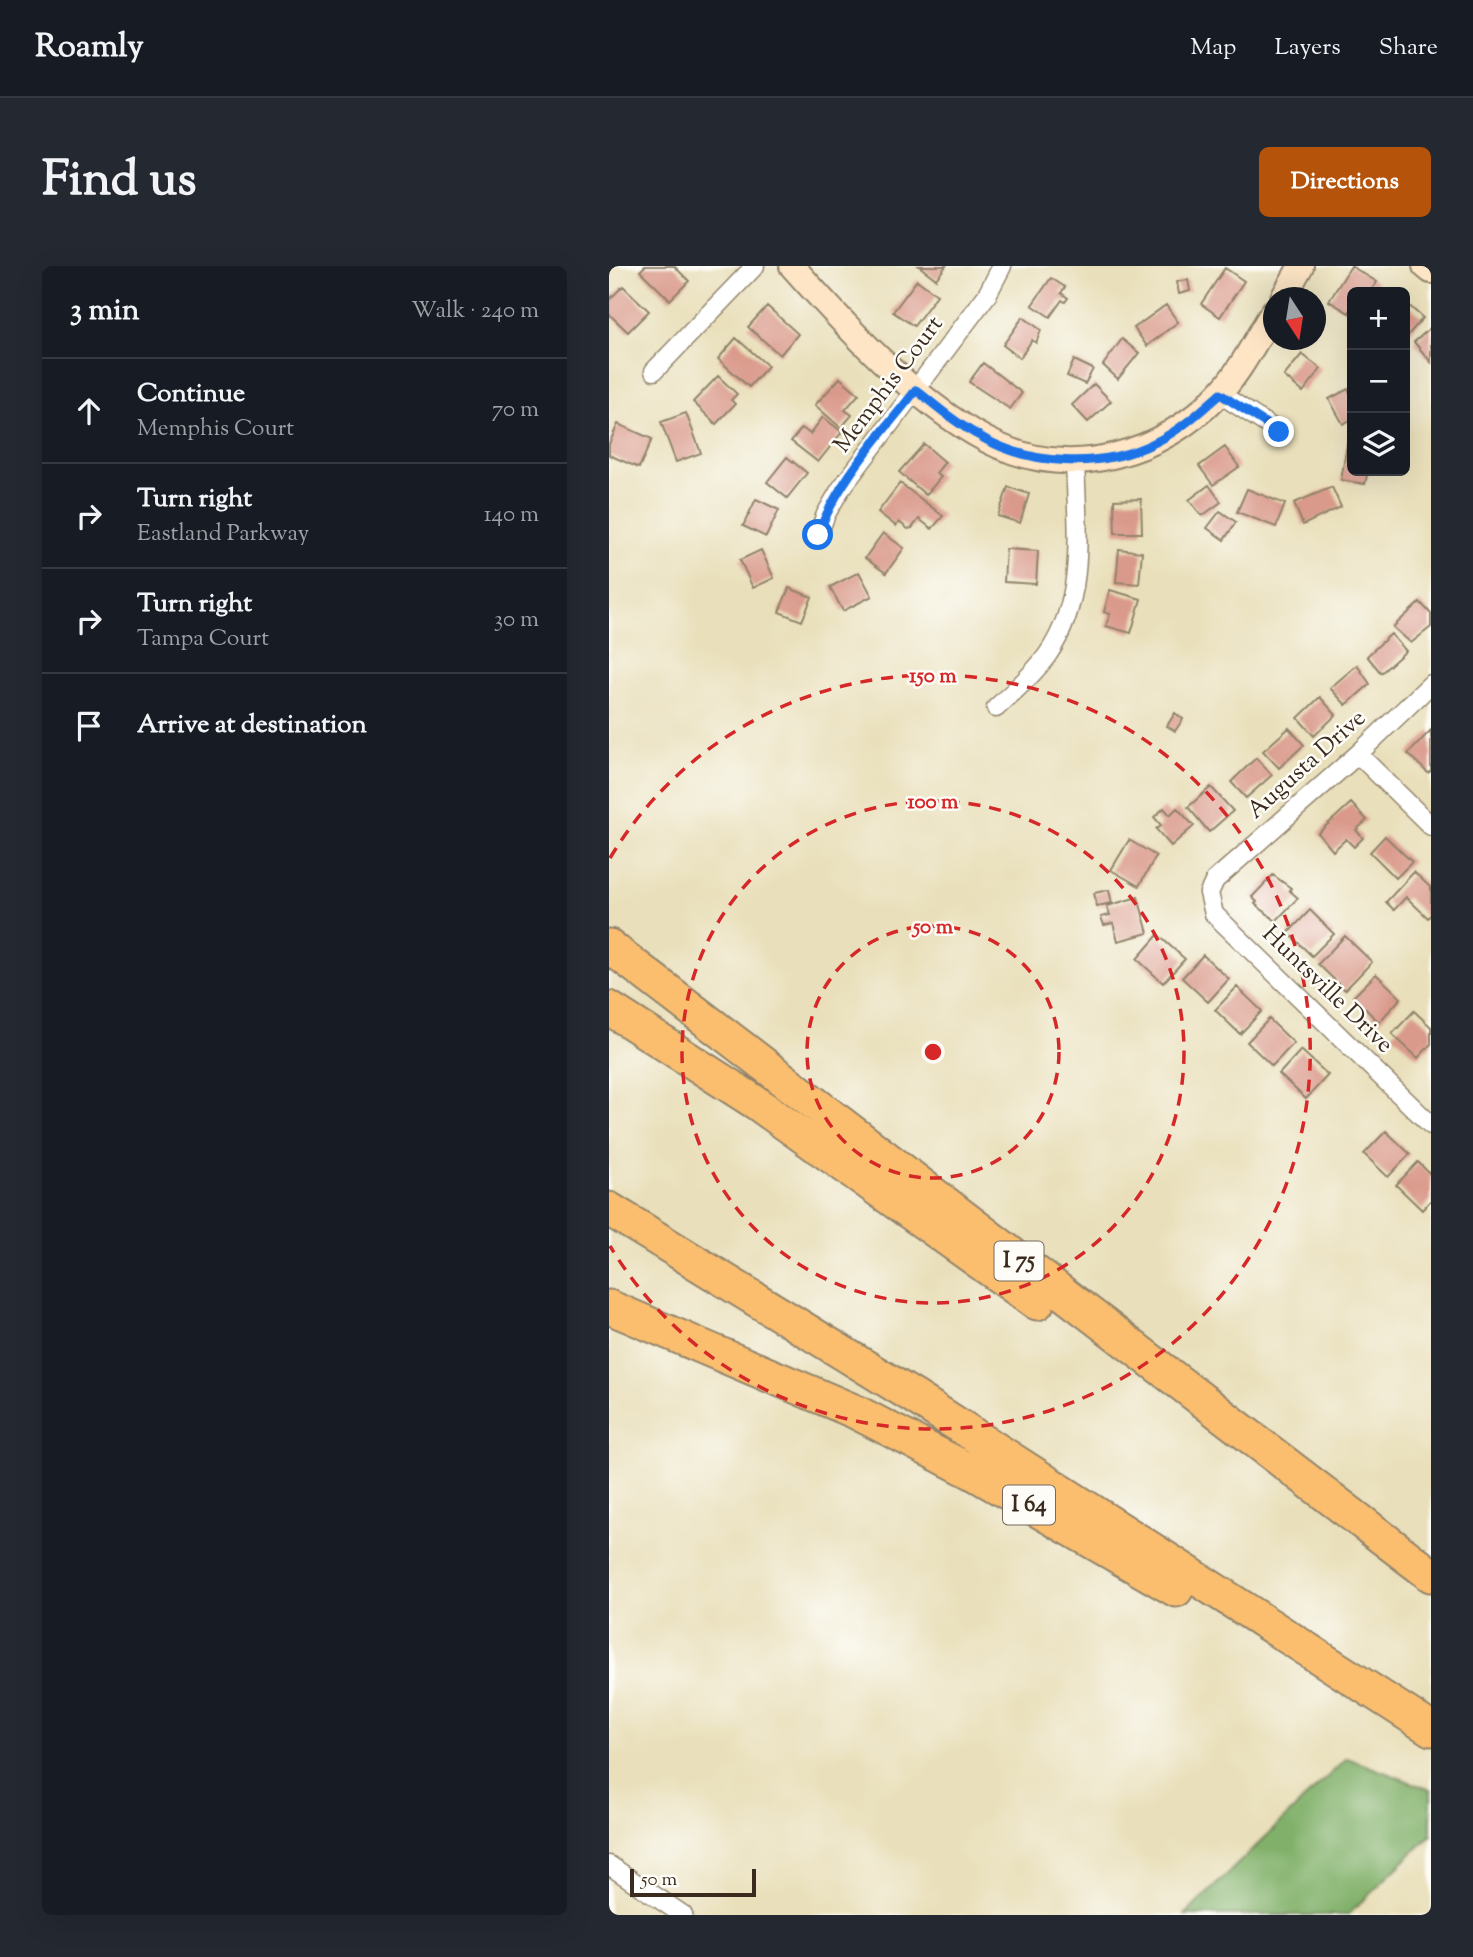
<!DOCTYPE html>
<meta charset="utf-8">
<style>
:root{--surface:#171b24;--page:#242831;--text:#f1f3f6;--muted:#9ea1a6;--line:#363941;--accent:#b45309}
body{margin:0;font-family:"Sorts Mill Goudy",serif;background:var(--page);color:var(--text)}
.controls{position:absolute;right:21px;top:21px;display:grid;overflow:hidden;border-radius:10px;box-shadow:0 7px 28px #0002}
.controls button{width:63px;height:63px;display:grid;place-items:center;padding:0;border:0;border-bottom:2px solid var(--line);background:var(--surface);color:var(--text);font:35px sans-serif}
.compass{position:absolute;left:654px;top:21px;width:63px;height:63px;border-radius:50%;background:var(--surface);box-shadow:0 7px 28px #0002;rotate:168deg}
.scale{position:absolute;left:21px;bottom:18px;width:126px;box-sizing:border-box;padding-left:7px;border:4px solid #3b2a1e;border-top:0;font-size:19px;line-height:24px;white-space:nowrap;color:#3b2a1e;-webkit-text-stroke:5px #fdfcf7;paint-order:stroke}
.stop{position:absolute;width:21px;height:21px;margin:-16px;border:5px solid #1a73e8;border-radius:50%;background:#fff}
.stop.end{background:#1a73e8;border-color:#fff;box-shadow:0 2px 7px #0008}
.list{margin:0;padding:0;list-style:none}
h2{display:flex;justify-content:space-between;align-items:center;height:91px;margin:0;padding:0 28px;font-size:30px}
h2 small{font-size:23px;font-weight:400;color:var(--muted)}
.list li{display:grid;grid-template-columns:46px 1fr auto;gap:21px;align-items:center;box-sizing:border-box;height:105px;padding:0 28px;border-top:2px solid var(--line)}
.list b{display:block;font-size:26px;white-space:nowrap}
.list p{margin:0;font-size:23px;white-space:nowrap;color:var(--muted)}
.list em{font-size:23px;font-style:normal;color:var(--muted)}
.icon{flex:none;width:38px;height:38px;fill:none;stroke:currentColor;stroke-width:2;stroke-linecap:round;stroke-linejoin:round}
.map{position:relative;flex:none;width:822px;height:1649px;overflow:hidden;border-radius:10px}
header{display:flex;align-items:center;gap:42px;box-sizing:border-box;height:98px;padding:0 35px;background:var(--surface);border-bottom:2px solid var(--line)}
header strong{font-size:33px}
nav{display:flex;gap:38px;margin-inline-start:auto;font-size:24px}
.intro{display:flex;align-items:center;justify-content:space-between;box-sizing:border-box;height:168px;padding:0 42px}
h1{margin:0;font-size:49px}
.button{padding:18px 32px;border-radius:10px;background:var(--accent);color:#fff;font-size:24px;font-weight:700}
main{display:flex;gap:42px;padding:0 42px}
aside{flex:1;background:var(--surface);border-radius:10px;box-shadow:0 7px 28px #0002}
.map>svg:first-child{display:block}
.forest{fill:#80b069;stroke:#5e6d44;stroke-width:2}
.building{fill:#da9a8b}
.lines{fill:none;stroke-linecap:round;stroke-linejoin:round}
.street-casing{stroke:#92846c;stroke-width:21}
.secondary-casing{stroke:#92846c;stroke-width:28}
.highway-casing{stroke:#92846c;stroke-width:37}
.street{stroke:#fff;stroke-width:18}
.secondary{stroke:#fde5c5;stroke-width:24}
.highway{stroke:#fbbe6e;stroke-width:33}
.route{stroke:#1a73e8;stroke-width:9}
.ring{fill:none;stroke:#d62828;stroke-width:3.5;stroke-dasharray:12 9}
.labels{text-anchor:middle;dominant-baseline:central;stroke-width:5;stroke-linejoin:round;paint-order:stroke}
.shield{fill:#fdfcf7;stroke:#75695f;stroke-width:2}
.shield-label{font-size:23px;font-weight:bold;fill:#3b2a1e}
.street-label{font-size:24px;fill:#3b2a1e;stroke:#fdfcf7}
.centre{fill:#d62828;stroke:#fdfcf7;stroke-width:3.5}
.ring-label{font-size:21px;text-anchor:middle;font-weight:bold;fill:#d62828;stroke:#fdfcf7;stroke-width:5;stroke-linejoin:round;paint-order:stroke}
</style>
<header>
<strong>Roamly</strong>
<nav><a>Map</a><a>Layers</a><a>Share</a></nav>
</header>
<div class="intro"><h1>Find us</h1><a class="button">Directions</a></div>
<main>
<aside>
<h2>3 min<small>Walk · 240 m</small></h2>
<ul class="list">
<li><svg class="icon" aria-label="ahead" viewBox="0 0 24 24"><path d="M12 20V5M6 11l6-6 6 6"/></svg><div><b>Continue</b><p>Memphis Court</p></div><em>70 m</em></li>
<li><svg class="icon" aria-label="right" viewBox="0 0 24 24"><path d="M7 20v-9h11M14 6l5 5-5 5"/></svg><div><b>Turn right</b><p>Eastland Parkway</p></div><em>140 m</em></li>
<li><svg class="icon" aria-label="right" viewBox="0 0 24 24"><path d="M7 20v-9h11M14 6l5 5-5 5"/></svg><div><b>Turn right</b><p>Tampa Court</p></div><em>30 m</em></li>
<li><svg class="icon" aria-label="arrive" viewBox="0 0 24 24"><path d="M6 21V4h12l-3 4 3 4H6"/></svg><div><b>Arrive at destination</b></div></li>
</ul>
</aside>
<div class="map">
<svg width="822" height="1649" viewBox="0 0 822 1649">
<rect width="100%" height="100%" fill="#fdfcf7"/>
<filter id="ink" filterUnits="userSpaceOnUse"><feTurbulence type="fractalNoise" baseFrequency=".0143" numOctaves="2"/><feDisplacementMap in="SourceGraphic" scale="14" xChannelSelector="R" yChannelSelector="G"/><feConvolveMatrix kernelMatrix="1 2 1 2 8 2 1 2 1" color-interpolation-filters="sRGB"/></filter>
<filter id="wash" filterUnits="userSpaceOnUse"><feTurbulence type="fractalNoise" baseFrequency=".00686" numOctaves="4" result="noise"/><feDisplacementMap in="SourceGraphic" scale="28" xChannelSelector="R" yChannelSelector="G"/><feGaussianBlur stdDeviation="1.57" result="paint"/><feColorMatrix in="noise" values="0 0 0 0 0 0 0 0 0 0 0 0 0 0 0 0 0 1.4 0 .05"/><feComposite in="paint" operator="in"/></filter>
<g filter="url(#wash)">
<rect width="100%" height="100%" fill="#e9dfba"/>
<!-- forest -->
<path class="forest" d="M 738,1492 L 822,1524 L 822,1569 L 739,1649 L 576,1649 Z"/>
<g id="blocks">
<!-- building -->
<path class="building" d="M 36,0 L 65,0 L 80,15 L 61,34 L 31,5 Z
M 310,0 L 337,0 L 327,13 Z
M 742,0 L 768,16 L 761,26 L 743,26 L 743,41 L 740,47 L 720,35 Z
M 616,2 L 635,15 L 611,51 L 592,38 Z
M 442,12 L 456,21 L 452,27 L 459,32 L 456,36 L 453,34 L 441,51 L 423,39 Z
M 308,14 L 328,29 L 305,60 L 284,46 Z
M 579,14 L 581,25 L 570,28 L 568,16 Z
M 14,20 L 40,45 L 19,66 L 0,48 L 0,34 Z
M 796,36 L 814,52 L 799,69 L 796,66 Z
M 557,39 L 569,56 L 538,80 L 525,62 Z
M 158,40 L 189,68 L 171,89 L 139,61 Z
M 414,51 L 432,64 L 427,77 L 423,74 L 411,92 L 394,79 Z
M 821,62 L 822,63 L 822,96 L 805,76 Z
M 127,72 L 159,100 L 140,121 L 109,93 Z
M 513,73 L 530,87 L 509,113 L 494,99 Z
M 693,88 L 712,103 L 694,126 L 675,110 Z
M 465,94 L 484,103 L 476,118 L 458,110 Z
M 374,97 L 413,127 L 401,143 L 360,116 Z
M 109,110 L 128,128 L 122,134 L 126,138 L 107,158 L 84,136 Z
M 231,112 L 250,128 L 236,144 L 243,149 L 232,162 L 206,139 Z
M 485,118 L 502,135 L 479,156 L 463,139 Z
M 739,123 L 743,130 L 743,153 L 734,158 L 720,133 Z
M 77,147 L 92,187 L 67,196 L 52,156 Z
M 214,151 L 233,166 L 209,196 L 182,175 L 193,162 L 201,168 Z
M 9,158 L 43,173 L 30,202 L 0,189 L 0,178 Z
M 739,173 L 743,174 L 743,205 L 759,205 L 756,218 L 732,214 Z
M 315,178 L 336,196 L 327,207 L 332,211 L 317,229 L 290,206 Z
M 616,181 L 630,201 L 604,219 L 590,200 Z
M 178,191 L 198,207 L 178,232 L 158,216 Z
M 291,217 L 334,250 L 323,263 L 310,253 L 303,262 L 299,263 L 290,256 L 287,260 L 269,246 Z
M 600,219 L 612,236 L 593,250 L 580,234 Z
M 399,221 L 420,228 L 411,257 L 389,250 Z
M 723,221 L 732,241 L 694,259 L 685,237 Z
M 638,223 L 676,238 L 667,261 L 628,246 Z
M 147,233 L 170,244 L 157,271 L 134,260 Z
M 532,233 L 533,267 L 506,267 L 505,234 Z
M 611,245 L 627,256 L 615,274 L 598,262 Z
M 274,267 L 295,282 L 277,307 L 256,292 Z
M 397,283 L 429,285 L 427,318 L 395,316 Z
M 510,283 L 533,286 L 530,318 L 507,316 Z
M 152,284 L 165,312 L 144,322 L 131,294 Z
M 250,306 L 263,330 L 234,345 L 221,321 Z
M 180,322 L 203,331 L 193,355 L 170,346 Z
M 501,324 L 532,333 L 522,367 L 497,360 L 501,348 L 495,346 Z
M 811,336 L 822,348 L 822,361 L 802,377 L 784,361 Z
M 782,368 L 797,385 L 772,407 L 758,390 Z
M 748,399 L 761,418 L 737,439 L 721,422 Z
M 711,431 L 727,449 L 705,470 L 689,452 Z
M 566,447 L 574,453 L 566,465 L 558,460 Z
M 680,462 L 695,479 L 670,502 L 654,485 Z
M 822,464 L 822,505 L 819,507 L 799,488 Z
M 647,492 L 663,509 L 637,532 L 622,516 Z
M 602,521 L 624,545 L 600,566 L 579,541 Z
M 742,537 L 758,554 L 747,564 L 754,572 L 745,581 L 737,573 L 724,585 L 709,567 Z
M 555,542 L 561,549 L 568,542 L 585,560 L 562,580 L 547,563 L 552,559 L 545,551 Z
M 776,570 L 803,596 L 787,612 L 761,586 Z
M 520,574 L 547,590 L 530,620 L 502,604 Z
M 805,606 L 822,622 L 822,648 L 819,652 L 797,631 L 785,644 L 777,636 Z
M 664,609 L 682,622 L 680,624 L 689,632 L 667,655 L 646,638 L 648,636 L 643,631 Z
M 500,624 L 503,637 L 488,640 L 485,627 Z
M 529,631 L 539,667 L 509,675 L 504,657 L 495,659 L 492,651 L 501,649 L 498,640 Z
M 701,644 L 725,668 L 703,690 L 679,667 Z
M 549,669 L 576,693 L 554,717 L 528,693 Z
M 736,670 L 763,696 L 736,724 L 709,698 Z
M 594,689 L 620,713 L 599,736 L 573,712 Z
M 767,708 L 792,732 L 770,756 L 744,731 Z
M 628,721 L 653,745 L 631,768 L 606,744 Z
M 805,745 L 822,761 L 822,778 L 809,792 L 783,768 Z
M 660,753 L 685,777 L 663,800 L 638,776 Z
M 692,784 L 719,809 L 697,833 L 670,808 Z
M 777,865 L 801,888 L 779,911 L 755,888 Z
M 809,896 L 822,909 L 822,934 L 813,944 L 787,919 Z"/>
</g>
</g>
<g filter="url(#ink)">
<use href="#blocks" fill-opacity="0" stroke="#92846c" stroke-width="2"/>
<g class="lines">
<defs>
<path id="street" d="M 45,105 L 146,0
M 611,128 L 670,166
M 209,269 L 217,248 L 231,224 L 378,29 L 393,0
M 822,418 L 749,488 L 606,614 L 600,627 L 605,648 L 822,859
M 387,442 C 405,425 425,408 439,388 C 478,331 468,260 466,195
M 749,488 L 822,560
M 0,1599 L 74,1649"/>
<path id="secondary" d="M 183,0 C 237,61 316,147 390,180 C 466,214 553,187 608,130 C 631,107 647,73 664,46
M 816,0 L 822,5
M 674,32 L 692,0"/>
<path id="highway" d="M 0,680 L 822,1309
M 0,742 L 149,838 L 428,1037
M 0,943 L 307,1132 L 822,1463
M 0,1041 L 247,1146 L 363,1206 L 567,1324"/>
</defs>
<!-- street casing -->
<use href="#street" class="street-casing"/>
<!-- secondary casing -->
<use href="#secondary" class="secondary-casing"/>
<!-- highway casing -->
<use href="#highway" class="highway-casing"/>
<!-- street -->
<use href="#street" class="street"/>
<!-- secondary -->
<use href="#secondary" class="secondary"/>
<!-- highway -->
<use href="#highway" class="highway"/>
</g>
</g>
<g class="lines" filter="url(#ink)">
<!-- route -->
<path class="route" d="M 209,269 C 228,215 272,169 307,124 C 326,139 345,156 367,168 C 419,200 492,204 547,176 C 571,164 591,146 611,128 L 670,166"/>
</g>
<!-- distance rings -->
<g class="ring">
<circle cx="324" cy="786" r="126"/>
<circle cx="324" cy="786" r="251"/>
<path d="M1 592A377 377 0 1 1 1 980"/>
</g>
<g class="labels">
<!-- shield labels -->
<g class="shield">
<rect x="385.5" y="975.5" width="49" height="39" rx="5"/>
<rect x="394" y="1219.5" width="52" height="39" rx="5"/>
</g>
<g class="shield-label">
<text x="410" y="995">I 75</text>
<text x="420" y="1239">I 64</text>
</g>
<!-- street labels -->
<g class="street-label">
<text transform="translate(280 119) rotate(-53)">Memphis Court</text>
<text transform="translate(698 499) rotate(-42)">Augusta Drive</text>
<text transform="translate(718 724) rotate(44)">Huntsville Drive</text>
</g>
</g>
<circle cx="324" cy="786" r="10" class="centre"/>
<g class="ring-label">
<text x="324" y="416">150 m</text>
<text x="324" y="542">100 m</text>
<text x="324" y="667">50 m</text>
</g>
</svg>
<div class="controls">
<button>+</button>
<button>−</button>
<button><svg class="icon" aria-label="layers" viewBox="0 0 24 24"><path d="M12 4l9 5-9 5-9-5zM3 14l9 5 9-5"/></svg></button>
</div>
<svg class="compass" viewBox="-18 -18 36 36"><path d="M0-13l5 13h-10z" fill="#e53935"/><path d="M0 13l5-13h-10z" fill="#9ea1a6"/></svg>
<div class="scale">50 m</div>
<div class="stop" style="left:209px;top:269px"></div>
<div class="stop end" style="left:670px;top:166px"></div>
</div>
</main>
